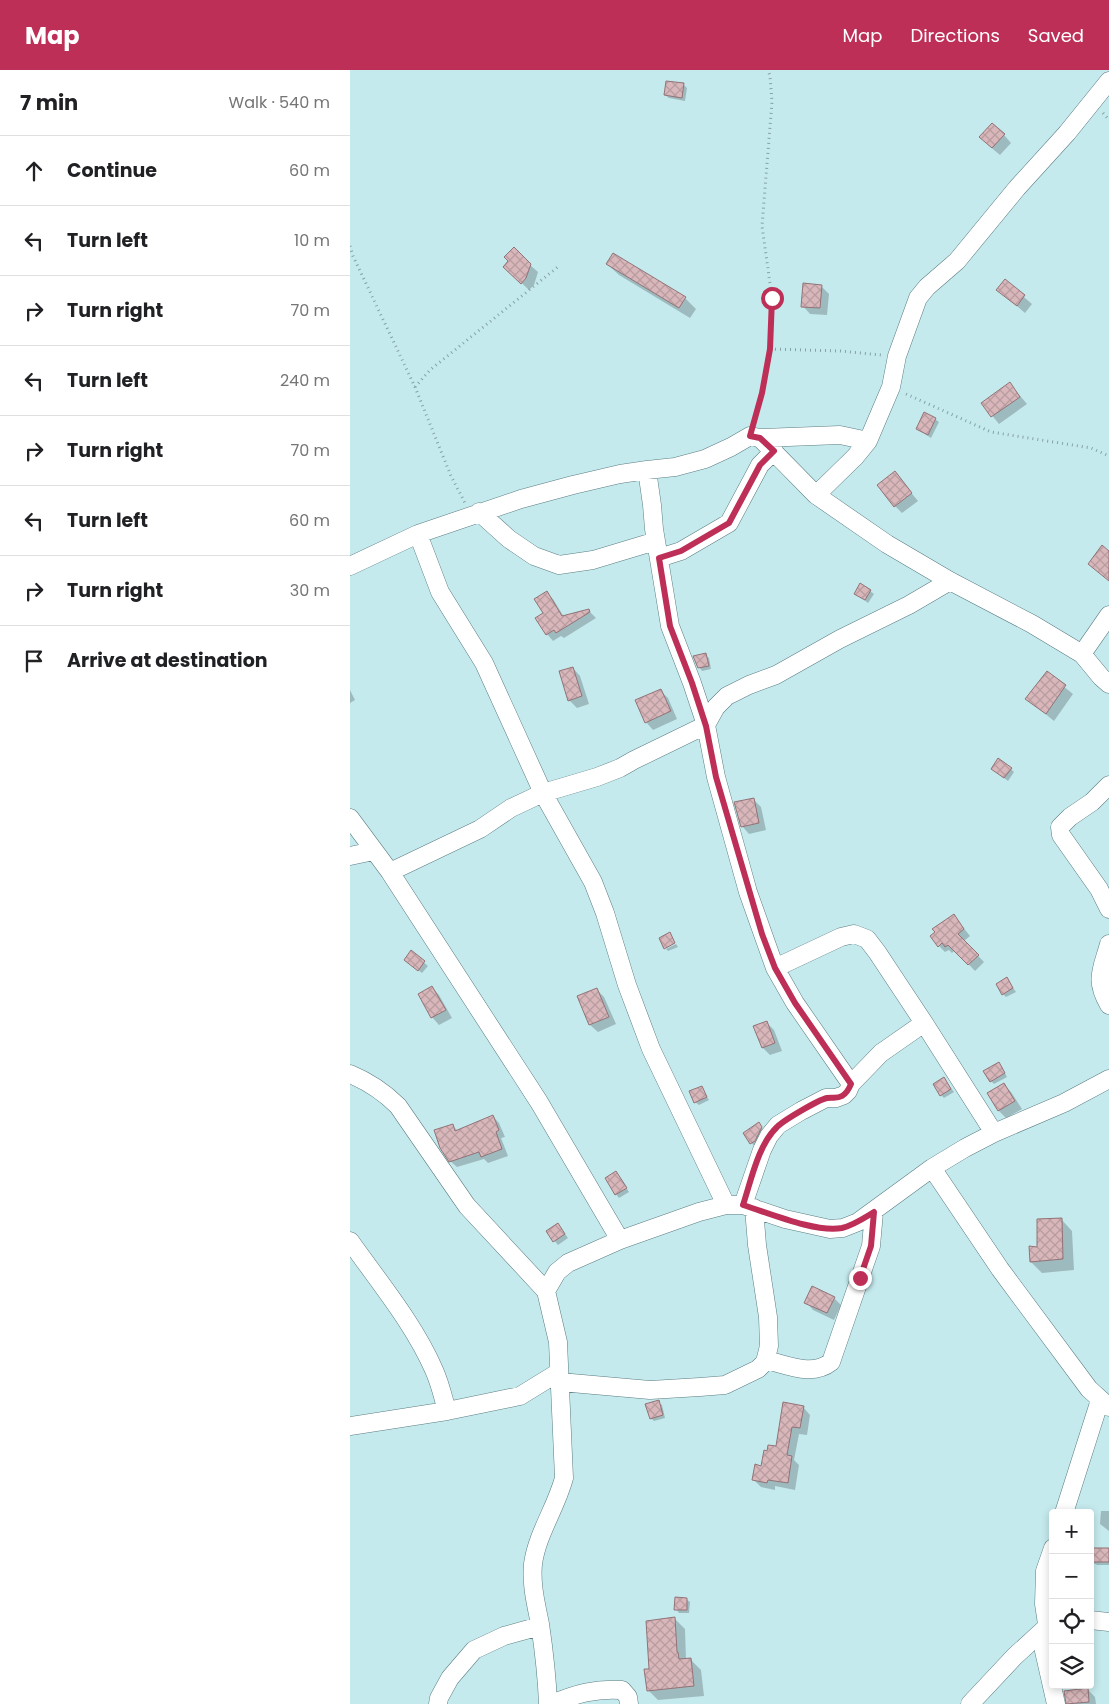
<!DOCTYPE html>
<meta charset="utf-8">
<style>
:root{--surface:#fff;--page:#f2f2f2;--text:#202124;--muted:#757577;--line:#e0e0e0;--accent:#be2f57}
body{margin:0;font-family:Poppins,sans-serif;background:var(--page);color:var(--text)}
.controls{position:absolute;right:15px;bottom:15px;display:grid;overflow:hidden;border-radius:5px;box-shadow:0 2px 8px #0003}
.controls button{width:45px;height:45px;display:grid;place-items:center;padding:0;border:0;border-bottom:1px solid var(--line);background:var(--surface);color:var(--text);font:25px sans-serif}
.stop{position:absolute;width:15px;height:15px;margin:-11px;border:4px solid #be2f57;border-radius:50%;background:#fff}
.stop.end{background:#be2f57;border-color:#fff;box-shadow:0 1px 5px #0008}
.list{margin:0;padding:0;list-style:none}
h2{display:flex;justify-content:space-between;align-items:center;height:65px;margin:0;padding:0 20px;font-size:21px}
h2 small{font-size:16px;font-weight:400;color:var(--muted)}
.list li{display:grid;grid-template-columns:32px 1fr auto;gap:15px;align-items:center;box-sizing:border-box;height:70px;padding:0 20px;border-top:1px solid var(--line)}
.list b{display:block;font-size:19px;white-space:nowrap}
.list em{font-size:16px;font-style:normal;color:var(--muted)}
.icon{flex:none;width:28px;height:28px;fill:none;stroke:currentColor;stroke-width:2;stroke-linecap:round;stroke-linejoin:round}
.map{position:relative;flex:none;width:759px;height:1634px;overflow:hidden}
header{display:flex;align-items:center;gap:30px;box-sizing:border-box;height:70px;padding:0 25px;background:var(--accent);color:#fff}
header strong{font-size:24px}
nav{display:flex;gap:28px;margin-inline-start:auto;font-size:18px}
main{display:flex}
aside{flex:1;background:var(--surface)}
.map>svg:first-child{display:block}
.shadow{fill:#0003}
.building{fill:url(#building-cross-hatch);stroke:#927377}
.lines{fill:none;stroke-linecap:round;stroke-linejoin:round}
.street-casing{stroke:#5a7d81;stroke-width:19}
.path{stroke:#85a2a5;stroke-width:3;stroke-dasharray:1 4;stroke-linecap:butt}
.street{stroke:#fff;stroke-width:18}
.route{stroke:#be2f57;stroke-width:6}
</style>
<header>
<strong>Map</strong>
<nav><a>Map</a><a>Directions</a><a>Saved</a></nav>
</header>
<main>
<aside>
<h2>7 min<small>Walk · 540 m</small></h2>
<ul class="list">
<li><svg class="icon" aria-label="ahead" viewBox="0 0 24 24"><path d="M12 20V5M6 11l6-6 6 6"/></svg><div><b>Continue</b></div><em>60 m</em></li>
<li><svg class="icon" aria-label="left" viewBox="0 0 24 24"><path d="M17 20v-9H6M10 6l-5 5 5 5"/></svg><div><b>Turn left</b></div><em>10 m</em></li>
<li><svg class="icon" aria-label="right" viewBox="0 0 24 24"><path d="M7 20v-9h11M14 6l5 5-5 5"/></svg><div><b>Turn right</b></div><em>70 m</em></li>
<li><svg class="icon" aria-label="left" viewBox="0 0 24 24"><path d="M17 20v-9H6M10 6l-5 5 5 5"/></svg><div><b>Turn left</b></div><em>240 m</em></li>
<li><svg class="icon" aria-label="right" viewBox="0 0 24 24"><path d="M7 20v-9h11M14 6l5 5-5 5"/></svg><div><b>Turn right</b></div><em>70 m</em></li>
<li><svg class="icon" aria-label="left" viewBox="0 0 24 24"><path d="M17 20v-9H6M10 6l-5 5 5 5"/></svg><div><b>Turn left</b></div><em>60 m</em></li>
<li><svg class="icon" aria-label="right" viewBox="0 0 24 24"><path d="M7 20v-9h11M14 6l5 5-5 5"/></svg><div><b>Turn right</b></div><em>30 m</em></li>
<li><svg class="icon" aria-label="arrive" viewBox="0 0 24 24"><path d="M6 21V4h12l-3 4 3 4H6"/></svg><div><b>Arrive at destination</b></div></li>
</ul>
</aside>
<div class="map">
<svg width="759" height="1634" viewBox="0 0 759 1634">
<defs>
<pattern id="building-cross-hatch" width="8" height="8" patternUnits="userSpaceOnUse" patternTransform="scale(1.25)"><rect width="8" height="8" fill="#d8b6ba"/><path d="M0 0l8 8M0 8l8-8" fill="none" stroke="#b89c9f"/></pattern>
</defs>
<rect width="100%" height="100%" fill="#c5eaee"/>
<!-- shadow -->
<path class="shadow" d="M 334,15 L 337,18 L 335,31 L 319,28 L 315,25 Z
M 654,65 L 661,73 L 650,85 L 638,75 Z
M 257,194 L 335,228 L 346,239 L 340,248 L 269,205 Z
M 180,195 L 188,202 L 184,215 L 179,220 L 155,197 Z
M 655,211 L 682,234 L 675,243 L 648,220 Z
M 471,216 L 479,224 L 477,245 L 460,244 L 453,236 Z
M 660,314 L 677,334 L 649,354 L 632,333 Z
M 585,349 L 589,352 L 581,368 L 567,359 Z
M 545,403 L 568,431 L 552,443 L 545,436 Z
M 520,521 L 524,524 L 518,533 L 505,523 Z
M 197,523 L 203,529 L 214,547 L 238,540 L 246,548 L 214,568 L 211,566 L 203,571 L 197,564 L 195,544 Z
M 355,585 L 359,588 L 361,599 L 352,601 L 349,597 Z
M 223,598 L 230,606 L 239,634 L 227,638 L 219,630 Z
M 697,603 L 723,624 L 704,651 L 677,629 Z
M 0,620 L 5,630 L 0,633 Z
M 311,621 L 318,628 L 327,649 L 303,660 L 296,652 Z
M 661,699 L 664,702 L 658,711 L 646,702 Z
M 404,730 L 411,737 L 416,760 L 399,764 L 392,756 Z
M 604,846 L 620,866 L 614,871 L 634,892 L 625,901 L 605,880 L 602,883 L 599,880 L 595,882 L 589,876 Z
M 326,874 L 328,877 L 318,881 L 316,879 Z
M 61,882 L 78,896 L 72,903 L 59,893 Z
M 657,909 L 666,922 L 656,927 L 653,924 Z
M 82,917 L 89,925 L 102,948 L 89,955 L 82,947 Z
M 246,919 L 254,927 L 266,954 L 248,962 L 240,955 L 229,927 Z
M 417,953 L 424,960 L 432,981 L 420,985 L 413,978 L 405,957 Z
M 652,997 L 657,1007 L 644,1014 L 641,1011 Z
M 594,1009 L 604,1022 L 594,1028 L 591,1025 Z
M 654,1015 L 661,1022 L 672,1039 L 656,1048 L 649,1041 L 639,1024 Z
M 351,1017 L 359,1030 L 349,1035 L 345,1032 Z
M 143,1046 L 149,1053 L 155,1067 L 151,1068 L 158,1086 L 138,1093 L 134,1089 L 107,1097 L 100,1091 L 102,1055 L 108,1061 Z
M 409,1054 L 415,1062 L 405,1076 L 401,1073 Z
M 266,1102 L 279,1122 L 269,1128 L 266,1124 Z
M 711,1149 L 722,1161 L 724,1200 L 692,1203 L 681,1192 L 688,1178 Z
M 211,1158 L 218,1168 L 208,1175 L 197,1162 Z
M 484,1228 L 491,1235 L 484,1250 L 463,1240 L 456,1232 Z
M 308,1332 L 312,1335 L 315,1348 L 304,1351 L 301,1348 Z
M 453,1337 L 460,1345 L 457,1365 L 449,1364 L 444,1390 L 449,1395 L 445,1420 L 425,1416 L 425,1420 L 411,1417 L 404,1410 L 412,1397 L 418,1382 L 427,1377 Z
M 751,1441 L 759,1441 L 759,1461 L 750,1454 Z
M 740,1479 L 759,1479 L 759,1495 L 747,1495 L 740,1491 Z
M 336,1529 L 340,1532 L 339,1543 L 329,1543 L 326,1539 Z
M 325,1549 L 335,1559 L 336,1590 L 341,1590 L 351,1600 L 354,1626 L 308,1630 L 298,1620 L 300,1600 Z
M 737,1619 L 745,1627 L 746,1634 L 718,1634 L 715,1622 Z"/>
<!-- building -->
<path class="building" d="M 316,11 L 334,13 L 332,28 L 314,25 Z
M 642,53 L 655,64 L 642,78 L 629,67 Z
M 164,177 L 181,194 L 176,208 L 171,214 L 153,197 L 158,191 L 154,187 Z
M 263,183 L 336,227 L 329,238 L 256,194 Z
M 655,209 L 675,225 L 667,236 L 646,220 Z
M 453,213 L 472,215 L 470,238 L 451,237 Z
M 660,312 L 670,327 L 641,347 L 631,333 Z
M 574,342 L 586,348 L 578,365 L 566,359 Z
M 545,401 L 562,423 L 544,437 L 527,415 Z
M 752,475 L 759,481 L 759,511 L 738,494 Z
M 510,513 L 521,520 L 515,530 L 504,524 Z
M 197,521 L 212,546 L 239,539 L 240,542 L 206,563 L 204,560 L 196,565 L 185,548 L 193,543 L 184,529 Z
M 356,583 L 359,596 L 348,598 L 343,586 Z
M 223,597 L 232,626 L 218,631 L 209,601 Z
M 697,601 L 716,615 L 696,644 L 675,629 Z
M 311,619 L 321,641 L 295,653 L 285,630 Z
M 648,688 L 662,698 L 654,708 L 641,699 Z
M 404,728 L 409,753 L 391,757 L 384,732 Z
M 604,844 L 614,859 L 608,864 L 629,885 L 618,895 L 598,875 L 595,877 L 592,873 L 588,877 L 580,866 L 585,862 L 582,859 Z
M 320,862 L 325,873 L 314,879 L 309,868 Z
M 61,880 L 75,891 L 68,901 L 54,890 Z
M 657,907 L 663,918 L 652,925 L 646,914 Z
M 82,916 L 96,940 L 81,948 L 68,924 Z
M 247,918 L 259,947 L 239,955 L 227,926 Z
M 417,951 L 425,973 L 412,978 L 403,956 Z
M 649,992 L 655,1003 L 640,1012 L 633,1001 Z
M 594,1007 L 601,1019 L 590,1026 L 583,1014 Z
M 654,1013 L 665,1031 L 648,1041 L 637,1023 Z
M 352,1016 L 357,1027 L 344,1033 L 339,1021 Z
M 143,1045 L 149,1060 L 146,1062 L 152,1079 L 131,1087 L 129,1082 L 99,1092 L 90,1078 L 84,1060 L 103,1054 L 105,1061 Z
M 409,1052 L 412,1057 L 405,1071 L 400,1074 L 393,1063 Z
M 266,1101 L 277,1118 L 265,1125 L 255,1108 Z
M 712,1148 L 713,1189 L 680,1192 L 679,1176 L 687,1177 L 687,1149 Z
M 208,1153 L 215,1164 L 203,1172 L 196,1161 Z
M 462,1216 L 485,1227 L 477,1243 L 454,1233 Z
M 309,1330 L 313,1345 L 300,1349 L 295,1334 Z
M 433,1332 L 454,1336 L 450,1358 L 442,1357 L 437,1385 L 442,1386 L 438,1413 L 418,1410 L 417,1413 L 402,1410 L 405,1394 L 411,1396 L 414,1380 L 417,1381 L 418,1375 L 426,1376 Z
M 742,1478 L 759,1478 L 759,1492 L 743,1492 Z
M 325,1527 L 337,1528 L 337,1540 L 324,1540 Z
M 325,1547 L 327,1582 L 328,1582 L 329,1589 L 341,1588 L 344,1616 L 297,1621 L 294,1599 L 299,1599 L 296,1551 Z
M 738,1618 L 739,1632 L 716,1634 L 714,1621 Z"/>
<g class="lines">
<defs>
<path id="street" d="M 410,368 L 490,365 L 518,371
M 466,425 L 505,387 L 518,371 L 541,317 L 547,286 L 568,228 L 577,217 L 607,191 L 667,118 L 717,63 L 759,11
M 129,442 L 159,469 L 184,486 L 209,495 L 243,490 L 306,471
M 68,464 L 90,522 L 134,593 L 193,723 L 243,812 L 255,843 L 277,915 L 301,979 L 376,1135
M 309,488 L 331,481 L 379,453 L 410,395 L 424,381
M 0,496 L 68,464 L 171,429 L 223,415 L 270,404 L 297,400 L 325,397 L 355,389 L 381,377 L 400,366 L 410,368 L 466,425 L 537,474 L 600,511 L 682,554 L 732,584 L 751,607 L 759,614
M 732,584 L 759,545
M 759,715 L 742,732 L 720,747 L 710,757 L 711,765 L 749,819 L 759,839
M 0,748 L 40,802 L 189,1032 L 270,1170
M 0,786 L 24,781
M 40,802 L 130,759 L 161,738 L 193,723 L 247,707 L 270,698 L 284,690 L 356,655 L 342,613 L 320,556 L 304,459 L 302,435 L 297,400
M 759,874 C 752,900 744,909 759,935
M 425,898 L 491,867 L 504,864 L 517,869 L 527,882 L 574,953 L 644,1063
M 0,1004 C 19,1012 33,1021 48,1036 L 117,1136 L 196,1221
M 501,1014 L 445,933 L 425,898 L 398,822 L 366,707 L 356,655 L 366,637 L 377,626 L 399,615 L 426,605 L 490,569 L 559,535 L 600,511
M 582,1098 L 650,1199 L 739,1319 L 759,1337
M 393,1135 L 412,1080 L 419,1066 L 428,1055 L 451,1041 L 476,1028 L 486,1028 L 494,1025 L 498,1021 L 501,1014 L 531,983 L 574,953
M 0,1171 C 29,1212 64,1254 84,1300 C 90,1313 93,1327 97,1341
M 416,1290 C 438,1295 462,1307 481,1292 L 521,1176 L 524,1142
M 210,1312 L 300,1320 L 350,1317 L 375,1315 L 408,1299 L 415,1292 L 419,1276 L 418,1247 L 407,1175 L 404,1138
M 0,1356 L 97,1341 L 170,1326 L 209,1302
M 714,1443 L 750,1330
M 703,1478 L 695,1501 L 694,1534 L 697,1554 L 694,1581 L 706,1634
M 740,1550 L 759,1552
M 88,1634 L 89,1628 L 100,1608 L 124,1580 L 154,1566 L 190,1556
M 198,1634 C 197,1607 194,1581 190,1554 C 186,1534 181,1515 183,1494 C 187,1464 206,1438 214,1408 L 208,1272 L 196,1221 L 207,1202 L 218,1193 L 270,1170 L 349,1142 L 376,1135 L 393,1135 L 435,1149 L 480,1159 L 493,1158 L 508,1152 L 582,1098 L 615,1078 L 644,1063 L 714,1033 L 759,1009
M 202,1634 C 225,1624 246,1618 272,1620 L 278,1627 L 279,1634
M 620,1634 L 665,1586 L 700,1554"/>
</defs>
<!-- street casing -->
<use href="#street" class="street-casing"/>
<!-- path -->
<path class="path" d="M 753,43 L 759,50
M 0,176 L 3,186 L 65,317 L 101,406 L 115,433
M 420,279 L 490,281 L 531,285
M 65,317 L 80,300 L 209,196
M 556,324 L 641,362 L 741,378 L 759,386
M 404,351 L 412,323 L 420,279 L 422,228 L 412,156 L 422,32 L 420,6 L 418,0"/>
<!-- street -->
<use href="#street" class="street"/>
</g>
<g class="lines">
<!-- route -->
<path class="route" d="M 422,228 L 420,279 L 412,323 L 400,366 L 410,368 L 424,381 L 410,395 L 379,453 L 331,481 L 309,488 L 320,556 L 342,613 L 356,656 L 366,707 L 412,864 L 425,898 L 445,933 L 501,1014 C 499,1019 497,1023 492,1026 C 487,1029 483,1027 477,1028 C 468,1030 434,1050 427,1057 C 408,1075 401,1111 393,1135 C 419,1143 466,1163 492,1158 C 504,1155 514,1148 524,1142 L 521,1176 L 510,1208"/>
</g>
</svg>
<div class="controls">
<button>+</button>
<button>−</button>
<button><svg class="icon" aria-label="locate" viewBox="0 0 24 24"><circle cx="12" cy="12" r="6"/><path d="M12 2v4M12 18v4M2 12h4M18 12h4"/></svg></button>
<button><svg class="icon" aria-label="layers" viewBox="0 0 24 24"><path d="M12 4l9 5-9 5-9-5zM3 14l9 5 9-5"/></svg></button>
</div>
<div class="stop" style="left:422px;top:228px"></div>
<div class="stop end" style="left:510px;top:1208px"></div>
</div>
</main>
